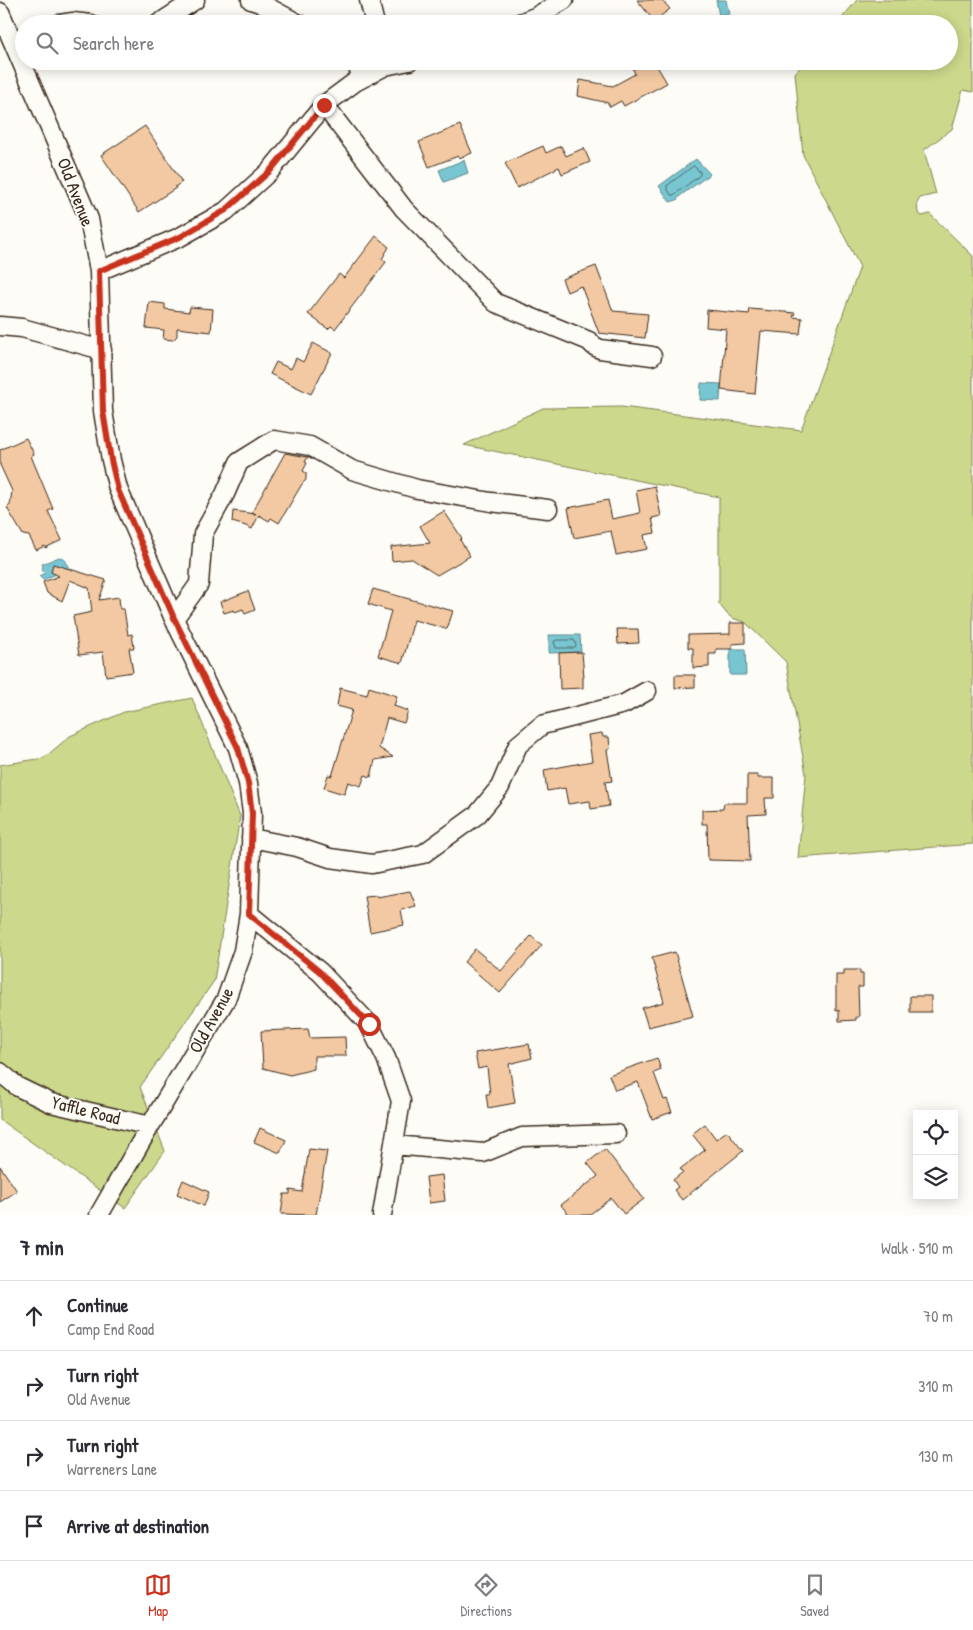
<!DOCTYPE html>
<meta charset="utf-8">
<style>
:root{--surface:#fff;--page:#f2f2f3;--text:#2b2b33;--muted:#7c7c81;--line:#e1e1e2;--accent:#c8321e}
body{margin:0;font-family:"Patrick Hand",sans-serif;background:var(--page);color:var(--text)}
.controls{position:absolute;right:15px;bottom:15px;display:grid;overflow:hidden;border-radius:0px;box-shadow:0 2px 12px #0003}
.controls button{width:45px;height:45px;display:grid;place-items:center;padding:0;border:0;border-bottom:1px solid var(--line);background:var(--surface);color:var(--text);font:25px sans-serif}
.stop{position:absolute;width:15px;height:15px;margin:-11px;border:4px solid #c8321e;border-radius:50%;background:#fff}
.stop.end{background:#c8321e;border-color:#fff;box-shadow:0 1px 5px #0008}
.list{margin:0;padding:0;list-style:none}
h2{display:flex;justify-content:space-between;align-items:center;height:65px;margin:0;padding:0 20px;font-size:21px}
h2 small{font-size:16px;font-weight:400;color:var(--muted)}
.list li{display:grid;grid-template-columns:32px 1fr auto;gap:15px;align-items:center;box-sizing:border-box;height:70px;padding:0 20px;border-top:1px solid var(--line)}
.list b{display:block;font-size:19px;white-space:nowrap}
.list p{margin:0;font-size:16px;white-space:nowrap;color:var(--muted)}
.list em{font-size:16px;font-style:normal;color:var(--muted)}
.icon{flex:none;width:28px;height:28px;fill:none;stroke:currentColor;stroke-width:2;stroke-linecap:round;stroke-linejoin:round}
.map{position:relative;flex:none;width:973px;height:1215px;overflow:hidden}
.search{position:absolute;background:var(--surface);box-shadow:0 2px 12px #0003;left:15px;right:15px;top:15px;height:55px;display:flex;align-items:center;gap:12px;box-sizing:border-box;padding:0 18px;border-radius:28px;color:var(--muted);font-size:19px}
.sheet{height:345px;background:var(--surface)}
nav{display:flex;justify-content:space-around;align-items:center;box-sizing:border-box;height:70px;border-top:1px solid var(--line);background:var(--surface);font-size:14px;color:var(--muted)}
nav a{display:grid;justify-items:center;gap:2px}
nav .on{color:var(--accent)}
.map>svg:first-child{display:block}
.green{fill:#ccd88b;stroke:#848154}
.water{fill:#77c6d2;stroke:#5f888a}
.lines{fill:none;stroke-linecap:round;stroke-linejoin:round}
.shore{stroke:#536866;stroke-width:1}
.building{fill:#f2c9a2;stroke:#3b2a1e}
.minor-casing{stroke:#3b2a1e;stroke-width:21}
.minor{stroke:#fdfcf7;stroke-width:18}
.route{stroke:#c8321e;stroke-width:6}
.labels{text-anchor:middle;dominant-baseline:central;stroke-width:4;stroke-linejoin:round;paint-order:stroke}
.street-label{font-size:18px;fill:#3b2a1e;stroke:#fdfcf7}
</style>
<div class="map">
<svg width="973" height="1215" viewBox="0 0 973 1215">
<rect width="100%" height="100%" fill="#fdfcf7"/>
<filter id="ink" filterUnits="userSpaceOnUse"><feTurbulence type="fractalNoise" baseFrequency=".02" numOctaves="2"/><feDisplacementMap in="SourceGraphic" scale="10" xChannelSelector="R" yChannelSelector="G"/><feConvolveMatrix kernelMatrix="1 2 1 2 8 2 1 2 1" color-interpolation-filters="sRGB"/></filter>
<g filter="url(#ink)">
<!-- green -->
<path class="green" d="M 857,0 L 973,0 L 973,92 L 963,90 L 952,129 L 924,150 L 936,194 L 920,198 L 917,203 L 918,213 L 922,216 L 930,214 L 973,256 L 973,844 L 798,858 L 806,774 L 786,662 L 745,622 L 732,618 L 727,614 L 719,604 L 719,497 L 464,445 L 543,408 L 622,407 L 801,430 L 860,267 L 803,155 L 795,73 L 806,61 L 949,61 L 949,24 L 837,24 Z
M 192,698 L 240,816 L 214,981 L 140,1087 L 165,1151 L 125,1208 L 0,1120 L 0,765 L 44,758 L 70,736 L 124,712 Z"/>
<!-- water -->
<path class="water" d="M 716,0 L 726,0 L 729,14 L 719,16 Z
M 696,159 L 710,174 L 680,196 L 677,200 L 670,202 L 659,186 Z
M 464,160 L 468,173 L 444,182 L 439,170 Z
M 701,383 L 721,384 L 720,401 L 700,400 Z
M 59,557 L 63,558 L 69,568 L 43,580 L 39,576 L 45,573 L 42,570 L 43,566 L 42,564 Z
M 549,635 L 580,635 L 581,652 L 549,653 Z
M 730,649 L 745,649 L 746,675 L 730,675 Z"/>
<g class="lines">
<!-- shore -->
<path class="shore" d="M 694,166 L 700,172 L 700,175 L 674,195 L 671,195 L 667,188 L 667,186 Z
M 557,640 L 574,640 L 575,642 L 576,646 L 573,648 L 556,648 L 554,642 Z"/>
</g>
<!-- building -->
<path class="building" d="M 637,0 L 662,0 L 670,9 L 654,21 Z
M 649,61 L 654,61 L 667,83 L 624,106 L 621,101 L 610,107 L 608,103 L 578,96 L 580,80 L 613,86 L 635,74 L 633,69 Z
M 460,125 L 472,153 L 459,158 L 458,156 L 429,167 L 419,142 Z
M 145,126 L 182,182 L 175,187 L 176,188 L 139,212 L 101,155 Z
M 543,146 L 546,153 L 561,146 L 566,156 L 584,148 L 590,162 L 562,174 L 559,167 L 517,188 L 505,163 Z
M 376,236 L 389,247 L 382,259 L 386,262 L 335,329 L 331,326 L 328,329 L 308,314 L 339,274 L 344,278 Z
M 596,266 L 613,311 L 648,314 L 645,338 L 599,333 L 581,286 L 567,292 L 562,279 Z
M 149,302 L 165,304 L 165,309 L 189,312 L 190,307 L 213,309 L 211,332 L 177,328 L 177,336 L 173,340 L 163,339 L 164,330 L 146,328 Z
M 750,309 L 795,313 L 793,317 L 802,318 L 800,334 L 761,331 L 755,394 L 721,390 L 726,329 L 706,327 L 707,310 L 749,314 Z
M 313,343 L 332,353 L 311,394 L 270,374 L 276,362 L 291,369 L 296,358 L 303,362 Z
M 26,438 L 34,454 L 31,456 L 53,509 L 48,511 L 62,540 L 45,548 L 45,546 L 36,550 L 29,536 L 23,535 L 7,508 L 10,505 L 12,491 L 0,465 L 0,450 Z
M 285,453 L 308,457 L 305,462 L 307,463 L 303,471 L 306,473 L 306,480 L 302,484 L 279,523 L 271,518 L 269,521 L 259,515 L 252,529 L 246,526 L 232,522 L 233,511 L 256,514 L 252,512 Z
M 655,486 L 661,516 L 652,518 L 655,533 L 644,535 L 647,549 L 616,555 L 611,531 L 574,538 L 568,508 L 608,500 L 612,519 L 640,513 L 636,490 Z
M 444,511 L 462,538 L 460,540 L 470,556 L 437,575 L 412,559 L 392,561 L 391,547 L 430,543 L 420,526 Z
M 53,564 L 106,580 L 99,600 L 119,597 L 120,609 L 124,609 L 128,635 L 132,634 L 134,648 L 129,648 L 133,672 L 106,676 L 103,652 L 79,655 L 73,616 L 92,612 L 89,588 L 70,580 L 62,601 L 47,593 L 43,582 L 59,576 L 51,572 Z
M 373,589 L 453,611 L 447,629 L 414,620 L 402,663 L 378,656 L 391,611 L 368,604 Z
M 248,591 L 255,610 L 245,614 L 243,609 L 235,612 L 234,610 L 224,613 L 220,602 Z
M 730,623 L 745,623 L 745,643 L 732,644 L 732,649 L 716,649 L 716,654 L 709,654 L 709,667 L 693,668 L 693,648 L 688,648 L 688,635 L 730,634 Z
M 617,629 L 638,629 L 639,643 L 618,644 Z
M 582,652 L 584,677 L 583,677 L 583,688 L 560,689 L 559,653 Z
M 675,675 L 695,675 L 695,687 L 675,688 Z
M 369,687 L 397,696 L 394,706 L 408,711 L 404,723 L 387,718 L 379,748 L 393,757 L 375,760 L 371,777 L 365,775 L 361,786 L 348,782 L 344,794 L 324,788 L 328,775 L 332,776 L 352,710 L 337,706 L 340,688 L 367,695 Z
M 602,733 L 603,737 L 609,737 L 610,749 L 607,750 L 612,781 L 605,782 L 609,806 L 591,809 L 590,801 L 568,804 L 565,788 L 547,791 L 544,770 L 592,761 L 588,735 Z
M 747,775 L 758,775 L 758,778 L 774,778 L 774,798 L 765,798 L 766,814 L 748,815 L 750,861 L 708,860 L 707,824 L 702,824 L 702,810 L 723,809 L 724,803 L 747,803 Z
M 410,891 L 416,906 L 401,910 L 404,925 L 370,932 L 364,896 L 377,895 L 377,897 Z
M 531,936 L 542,945 L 500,993 L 464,962 L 475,949 L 501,971 Z
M 675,952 L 693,1016 L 648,1027 L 642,1008 L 664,1002 L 652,958 Z
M 844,970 L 860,970 L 860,974 L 863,974 L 863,987 L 858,987 L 859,1017 L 856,1017 L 856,1020 L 839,1021 L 839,1010 L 836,1011 L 836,975 L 844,975 Z
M 910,996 L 931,996 L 931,1012 L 910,1012 Z
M 308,1029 L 310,1038 L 345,1037 L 346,1056 L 314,1056 L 314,1069 L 290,1075 L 263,1068 L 261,1031 Z
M 529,1044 L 532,1058 L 509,1064 L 515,1103 L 488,1108 L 486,1094 L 490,1094 L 487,1067 L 478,1069 L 475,1053 Z
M 657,1058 L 661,1070 L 654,1073 L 664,1100 L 667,1099 L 672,1112 L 652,1119 L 638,1082 L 615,1090 L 609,1075 Z
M 705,1124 L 716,1139 L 727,1131 L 743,1151 L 682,1200 L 674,1190 L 678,1187 L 673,1180 L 683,1172 L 680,1169 L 705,1150 L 692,1134 Z
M 260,1128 L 286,1140 L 280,1153 L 254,1142 Z
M 309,1149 L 327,1151 L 316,1215 L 281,1214 L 284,1194 L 290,1194 L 290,1190 L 302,1192 Z
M 605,1149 L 644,1199 L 624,1214 L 611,1198 L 589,1215 L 569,1215 L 561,1205 L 598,1176 L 587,1163 Z
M 0,1166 L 17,1191 L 0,1202 Z
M 442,1175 L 445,1201 L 429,1203 L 426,1177 Z
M 183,1180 L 209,1192 L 204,1206 L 177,1194 Z"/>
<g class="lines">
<defs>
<path id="minor" d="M 251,0 L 260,3 L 299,24
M 369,0 L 375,24
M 0,12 L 89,219 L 99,271 L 103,411 L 111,460 L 118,489 L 174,619 L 238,748 L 248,783 L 252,813 L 249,914 L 243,951 L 226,999 L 150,1126 L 99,1215
M 59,24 L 73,22 L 91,24
M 158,24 L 195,0
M 517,24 L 535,17 L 564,0
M 353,61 L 365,77
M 385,66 L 409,61
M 324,105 L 404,209 L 496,303 L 589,341 L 594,346 L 600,349 L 652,356
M 99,271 L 180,237 L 226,211 L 270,171 L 324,105 L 355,82 L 385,66 L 384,61
M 0,326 L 22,328 L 102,350
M 174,619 L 199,584 L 203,534 L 225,494 L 239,462 L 274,440 L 310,446 L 352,470 L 417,489 L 491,502 L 548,509
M 251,838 L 297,847 L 330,858 L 372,864 L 423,854 L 477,815 L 500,787 L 518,745 L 542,725 L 624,704 L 647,691
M 249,914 L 320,972 L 369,1024 L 386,1058 L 401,1101 L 382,1215
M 0,1072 L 18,1087 L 51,1103 L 150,1126
M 394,1145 L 483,1153 L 522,1137 L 616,1134"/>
</defs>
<!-- minor casing -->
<use href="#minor" class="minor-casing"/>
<!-- minor -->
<use href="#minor" class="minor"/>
</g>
</g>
<g class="lines" filter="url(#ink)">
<!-- route -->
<path class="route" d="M 324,105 L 270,171 L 226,210 L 180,237 L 99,271 L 103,411 L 111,460 L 118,490 L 174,618 L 238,748 L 248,783 L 252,813 L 249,914 L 320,972 L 369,1024"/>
</g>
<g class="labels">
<!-- street labels -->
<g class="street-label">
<text transform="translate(76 192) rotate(69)">Old Avenue</text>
<text transform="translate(211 1020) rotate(-61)">Old Avenue</text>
<text transform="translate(86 1110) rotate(14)">Yaffle Road</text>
</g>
</g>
</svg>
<div class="controls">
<button><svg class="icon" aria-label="locate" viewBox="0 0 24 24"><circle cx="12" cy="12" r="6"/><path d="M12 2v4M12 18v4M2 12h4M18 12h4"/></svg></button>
<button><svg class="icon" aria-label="layers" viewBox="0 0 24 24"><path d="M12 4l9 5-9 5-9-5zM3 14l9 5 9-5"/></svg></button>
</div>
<div class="stop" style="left:369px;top:1024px"></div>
<div class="stop end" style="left:324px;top:105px"></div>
<div class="search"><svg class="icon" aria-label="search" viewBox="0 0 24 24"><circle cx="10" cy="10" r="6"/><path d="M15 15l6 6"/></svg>Search here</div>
</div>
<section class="sheet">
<h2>7 min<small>Walk · 510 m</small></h2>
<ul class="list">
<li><svg class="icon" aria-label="ahead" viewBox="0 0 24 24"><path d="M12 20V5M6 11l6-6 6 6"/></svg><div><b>Continue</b><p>Camp End Road</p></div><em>70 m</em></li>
<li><svg class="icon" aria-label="right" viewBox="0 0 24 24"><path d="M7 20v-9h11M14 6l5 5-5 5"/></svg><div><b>Turn right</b><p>Old Avenue</p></div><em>310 m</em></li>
<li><svg class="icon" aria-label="right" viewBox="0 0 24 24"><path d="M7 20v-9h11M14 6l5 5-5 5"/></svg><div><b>Turn right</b><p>Warreners Lane</p></div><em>130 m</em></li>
<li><svg class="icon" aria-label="arrive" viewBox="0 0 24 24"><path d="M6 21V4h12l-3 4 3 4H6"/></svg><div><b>Arrive at destination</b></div></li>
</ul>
</section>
<nav>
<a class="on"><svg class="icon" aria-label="map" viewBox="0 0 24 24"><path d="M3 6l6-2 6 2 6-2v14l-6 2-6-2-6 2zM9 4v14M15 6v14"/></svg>Map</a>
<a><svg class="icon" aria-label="directions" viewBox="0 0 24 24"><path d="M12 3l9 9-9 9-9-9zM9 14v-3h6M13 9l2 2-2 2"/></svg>Directions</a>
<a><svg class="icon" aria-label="saved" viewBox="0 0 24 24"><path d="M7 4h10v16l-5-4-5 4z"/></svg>Saved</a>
</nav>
